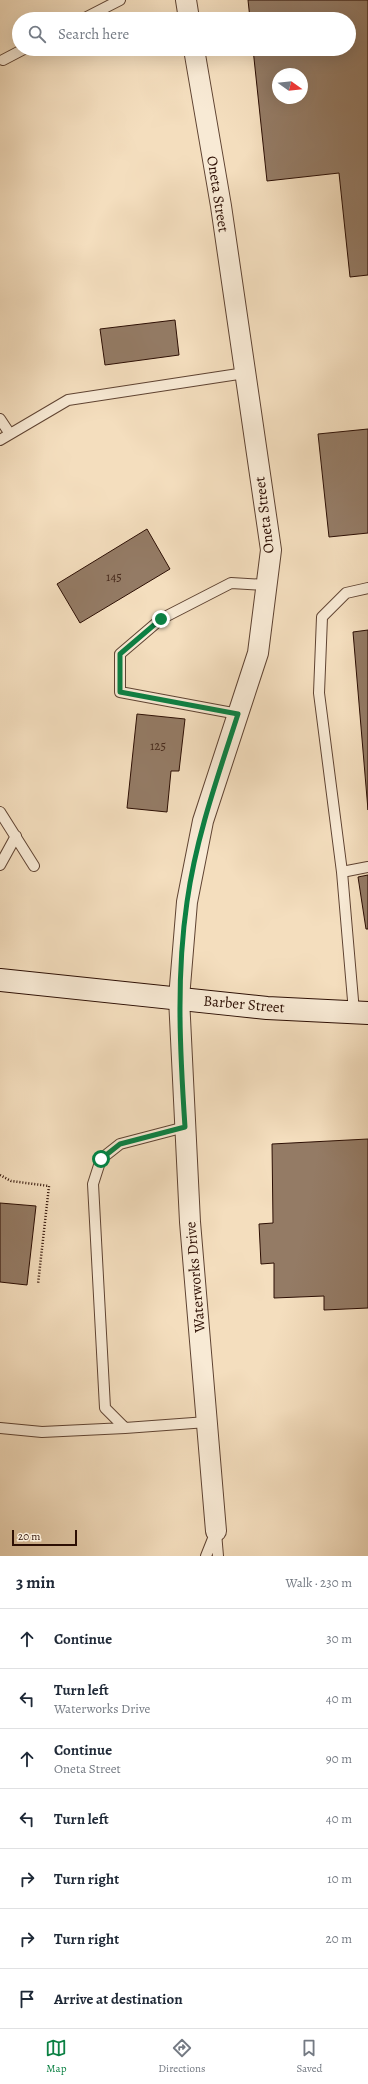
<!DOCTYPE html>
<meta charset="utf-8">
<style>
:root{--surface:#fff;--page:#f2f2f3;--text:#1f2937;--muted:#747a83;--line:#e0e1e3;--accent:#0b8043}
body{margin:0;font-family:Alegreya,serif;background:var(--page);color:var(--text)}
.compass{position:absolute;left:272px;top:68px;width:36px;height:36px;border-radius:50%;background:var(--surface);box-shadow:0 4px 16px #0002;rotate:105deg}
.scale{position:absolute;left:12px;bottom:10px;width:65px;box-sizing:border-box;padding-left:4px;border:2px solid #2d0f04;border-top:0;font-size:11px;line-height:14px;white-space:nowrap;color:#2d0f04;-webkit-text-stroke:3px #f8ead5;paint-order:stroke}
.stop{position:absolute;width:12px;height:12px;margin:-9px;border:3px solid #0b8043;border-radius:50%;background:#fff}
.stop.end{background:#0b8043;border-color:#fff;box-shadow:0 1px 4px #0008}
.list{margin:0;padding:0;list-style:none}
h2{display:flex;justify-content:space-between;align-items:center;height:52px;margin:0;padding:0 16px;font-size:17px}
h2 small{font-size:13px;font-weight:400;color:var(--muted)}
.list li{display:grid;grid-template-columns:26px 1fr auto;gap:12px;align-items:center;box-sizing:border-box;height:60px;padding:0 16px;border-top:1px solid var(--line)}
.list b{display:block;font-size:15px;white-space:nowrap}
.list p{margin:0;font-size:13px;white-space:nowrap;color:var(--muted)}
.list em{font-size:13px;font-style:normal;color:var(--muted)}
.icon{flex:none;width:22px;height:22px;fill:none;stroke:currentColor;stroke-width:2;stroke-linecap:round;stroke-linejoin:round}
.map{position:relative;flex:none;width:368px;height:1556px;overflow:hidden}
.search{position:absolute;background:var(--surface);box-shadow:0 4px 16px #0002;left:12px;right:12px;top:12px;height:44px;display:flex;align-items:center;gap:10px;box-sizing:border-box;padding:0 14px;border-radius:22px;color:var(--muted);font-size:15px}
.sheet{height:472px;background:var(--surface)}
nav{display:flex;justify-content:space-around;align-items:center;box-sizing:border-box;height:56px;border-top:1px solid var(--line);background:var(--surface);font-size:11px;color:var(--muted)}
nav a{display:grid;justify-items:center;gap:2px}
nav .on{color:var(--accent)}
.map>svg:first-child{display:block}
.building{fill:#947b65;stroke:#2d0f04;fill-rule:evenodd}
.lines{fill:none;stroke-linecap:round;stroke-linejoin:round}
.lane-casing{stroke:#5f4332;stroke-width:12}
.street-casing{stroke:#5f4332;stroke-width:22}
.secondary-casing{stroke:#2d0f04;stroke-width:24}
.path{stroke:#2d0f04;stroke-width:2.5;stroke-dasharray:1 2;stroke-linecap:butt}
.lane{stroke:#f8ead5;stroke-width:10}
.street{stroke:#f8ead5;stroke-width:20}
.secondary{stroke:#f8ead5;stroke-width:22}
.route{stroke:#0b8043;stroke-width:5}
.labels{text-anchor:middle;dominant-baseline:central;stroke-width:3;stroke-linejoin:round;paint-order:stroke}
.number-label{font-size:13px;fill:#472a1c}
.street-label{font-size:15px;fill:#2d0f04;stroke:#f8ead5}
</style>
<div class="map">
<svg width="368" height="1556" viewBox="0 0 368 1556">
<rect width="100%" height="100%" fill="#f4debe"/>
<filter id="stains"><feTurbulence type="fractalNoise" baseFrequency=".005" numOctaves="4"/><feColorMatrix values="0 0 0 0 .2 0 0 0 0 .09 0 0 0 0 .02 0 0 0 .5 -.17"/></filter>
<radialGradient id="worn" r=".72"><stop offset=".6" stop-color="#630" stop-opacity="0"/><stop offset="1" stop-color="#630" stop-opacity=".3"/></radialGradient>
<!-- building -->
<path class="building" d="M 248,0 L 368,0 L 368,275 L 350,277 L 339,173 L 267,181 L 253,49 L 349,49 L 349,19 L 250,19 ZM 278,74 L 302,74 L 302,98 L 278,98 Z
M 175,320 L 179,355 L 105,365 L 100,329 Z
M 368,429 L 368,533 L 329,537 L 318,434 Z
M 147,529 L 170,569 L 80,623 L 57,584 Z
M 368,630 L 368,810 L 353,632 Z
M 137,714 L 185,719 L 179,771 L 171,771 L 167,812 L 127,808 Z
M 368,875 L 368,929 L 366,929 L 358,877 Z
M 368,1139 L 368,1308 L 324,1310 L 324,1296 L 274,1298 L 274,1263 L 261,1264 L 259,1224 L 273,1223 L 272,1144 Z
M 0,1203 L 36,1206 L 27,1285 L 0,1282 Z"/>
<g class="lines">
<defs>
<path id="lane" d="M 83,19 L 120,0
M 3,60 L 24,49
M 0,419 L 10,434
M 0,440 L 68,400 L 245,373
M 238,714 L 120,692 L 120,654 L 161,619 L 231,583 L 266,585
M 0,812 L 34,866
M 0,865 L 16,836
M 342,872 L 368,867
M 354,1012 L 342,872 L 319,693 L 322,617 L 346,593 L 368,588
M 185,1127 L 120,1144 L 101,1159 L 93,1184 L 105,1408 L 125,1428 L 207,1422
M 0,1428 L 42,1432 L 125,1428
M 216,1533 L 218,1556
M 206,1556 L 216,1531"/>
<path id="street" d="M 186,0 L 189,19
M 194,49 L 221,206 L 271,550 L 258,653 L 203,821 L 187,902 L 179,998 L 190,1222 L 216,1531"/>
<path id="secondary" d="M 0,980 L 267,1008 L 368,1013"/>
</defs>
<!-- lane casing -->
<use href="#lane" class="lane-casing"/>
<!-- street casing -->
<use href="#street" class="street-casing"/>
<!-- secondary casing -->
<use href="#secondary" class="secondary-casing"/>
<!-- path -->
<path class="path" d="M 0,1175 L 11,1181 L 49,1186 L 38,1284"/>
<!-- lane -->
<use href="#lane" class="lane"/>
<!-- street -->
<use href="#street" class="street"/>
<!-- secondary -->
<use href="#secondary" class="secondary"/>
</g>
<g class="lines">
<!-- route -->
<path class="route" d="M 101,1159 L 120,1144 L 185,1127 C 180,1052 176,977 187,902 C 196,837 218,776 238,714 L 120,692 L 120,654 L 161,619"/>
</g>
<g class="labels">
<!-- number labels -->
<g class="number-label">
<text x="114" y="576">145</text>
<text x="158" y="745">125</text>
</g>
<!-- street labels -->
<g class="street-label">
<text transform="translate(218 194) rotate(81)">Oneta Street</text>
<text transform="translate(264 515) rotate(-97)">Oneta Street</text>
<text transform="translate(244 1004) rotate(5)">Barber Street</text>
<text transform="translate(195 1277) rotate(-95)">Waterworks Drive</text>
</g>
</g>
<rect width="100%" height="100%" filter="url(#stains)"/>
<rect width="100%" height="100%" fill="url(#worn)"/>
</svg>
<svg class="compass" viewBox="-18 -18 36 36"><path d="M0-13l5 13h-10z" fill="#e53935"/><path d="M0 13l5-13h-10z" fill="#747a83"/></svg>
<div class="scale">20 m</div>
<div class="stop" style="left:101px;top:1159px"></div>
<div class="stop end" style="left:161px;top:619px"></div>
<div class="search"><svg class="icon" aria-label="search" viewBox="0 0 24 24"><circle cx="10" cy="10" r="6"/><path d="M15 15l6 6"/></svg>Search here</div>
</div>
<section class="sheet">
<h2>3 min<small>Walk · 230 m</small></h2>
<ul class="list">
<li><svg class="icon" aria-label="ahead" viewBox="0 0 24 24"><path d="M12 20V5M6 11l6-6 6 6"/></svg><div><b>Continue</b></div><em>30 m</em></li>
<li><svg class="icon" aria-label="left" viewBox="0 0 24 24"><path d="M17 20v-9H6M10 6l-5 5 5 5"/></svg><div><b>Turn left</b><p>Waterworks Drive</p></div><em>40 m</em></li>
<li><svg class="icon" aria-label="ahead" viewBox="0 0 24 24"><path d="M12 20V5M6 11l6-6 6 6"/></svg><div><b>Continue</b><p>Oneta Street</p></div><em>90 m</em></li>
<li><svg class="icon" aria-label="left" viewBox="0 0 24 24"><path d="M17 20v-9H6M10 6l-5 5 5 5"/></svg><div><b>Turn left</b></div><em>40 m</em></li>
<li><svg class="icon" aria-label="right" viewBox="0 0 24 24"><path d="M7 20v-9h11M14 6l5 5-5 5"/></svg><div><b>Turn right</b></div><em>10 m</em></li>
<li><svg class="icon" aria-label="right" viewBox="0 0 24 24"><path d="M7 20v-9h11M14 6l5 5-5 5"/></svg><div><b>Turn right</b></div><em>20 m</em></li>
<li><svg class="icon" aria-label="arrive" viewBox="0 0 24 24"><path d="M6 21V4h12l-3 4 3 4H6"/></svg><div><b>Arrive at destination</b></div></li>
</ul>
</section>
<nav>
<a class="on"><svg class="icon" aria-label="map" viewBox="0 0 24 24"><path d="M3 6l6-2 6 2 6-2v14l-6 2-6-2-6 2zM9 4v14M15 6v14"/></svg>Map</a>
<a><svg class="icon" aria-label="directions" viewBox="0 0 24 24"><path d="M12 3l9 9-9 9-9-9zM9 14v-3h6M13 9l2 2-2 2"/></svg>Directions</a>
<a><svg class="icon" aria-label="saved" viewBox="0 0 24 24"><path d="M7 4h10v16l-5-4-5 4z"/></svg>Saved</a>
</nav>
